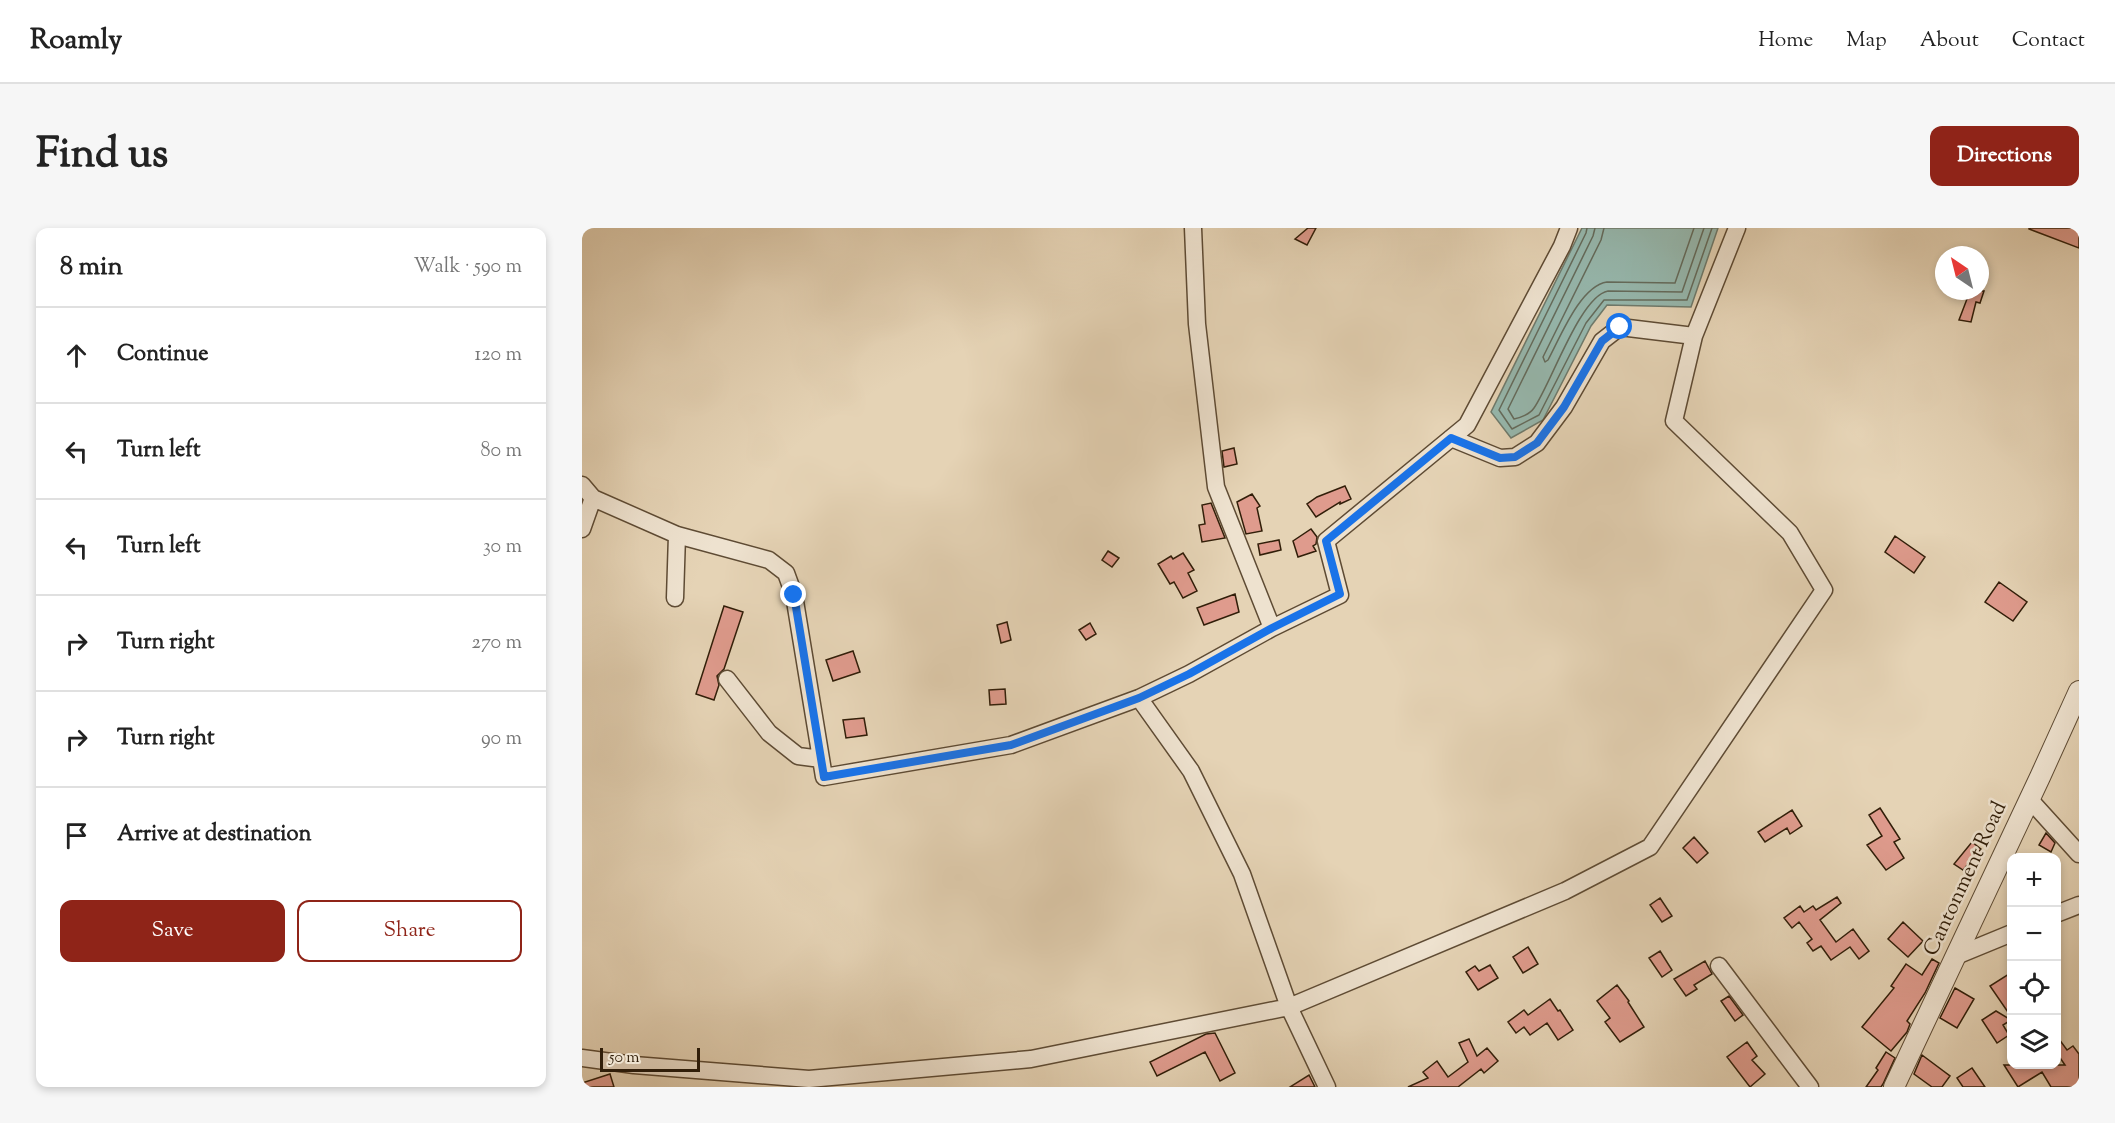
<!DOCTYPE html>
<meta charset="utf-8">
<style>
:root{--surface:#fff;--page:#f6f6f6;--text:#222;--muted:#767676;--line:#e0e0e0;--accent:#8f2418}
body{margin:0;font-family:"Sorts Mill Goudy",serif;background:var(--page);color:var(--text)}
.controls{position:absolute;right:18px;bottom:18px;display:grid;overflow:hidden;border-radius:12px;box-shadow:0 3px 9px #0003}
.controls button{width:54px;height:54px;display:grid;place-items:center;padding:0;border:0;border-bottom:2px solid var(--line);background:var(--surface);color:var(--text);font:30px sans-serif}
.compass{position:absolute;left:1353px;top:18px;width:54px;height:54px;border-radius:50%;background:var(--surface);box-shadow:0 3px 9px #0003;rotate:325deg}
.scale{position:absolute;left:18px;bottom:15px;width:100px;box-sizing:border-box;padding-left:6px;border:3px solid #311e09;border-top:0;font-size:16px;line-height:21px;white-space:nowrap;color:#311e09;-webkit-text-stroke:4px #eee2cf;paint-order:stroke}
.stop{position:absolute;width:18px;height:18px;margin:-14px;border:4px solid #1a73e8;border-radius:50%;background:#fff}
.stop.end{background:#1a73e8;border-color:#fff;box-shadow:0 2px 6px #0008}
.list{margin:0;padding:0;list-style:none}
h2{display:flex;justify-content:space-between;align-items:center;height:78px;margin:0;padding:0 24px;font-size:26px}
h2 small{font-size:20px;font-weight:400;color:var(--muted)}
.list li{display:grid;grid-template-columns:39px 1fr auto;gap:18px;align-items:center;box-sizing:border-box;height:96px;padding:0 24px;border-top:2px solid var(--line)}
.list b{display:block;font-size:22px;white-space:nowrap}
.list em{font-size:20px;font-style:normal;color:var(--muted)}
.actions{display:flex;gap:12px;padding:18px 24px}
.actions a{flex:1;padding:14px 0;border:2px solid var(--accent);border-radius:12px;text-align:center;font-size:21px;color:var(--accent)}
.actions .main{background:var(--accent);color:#fff}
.icon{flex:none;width:33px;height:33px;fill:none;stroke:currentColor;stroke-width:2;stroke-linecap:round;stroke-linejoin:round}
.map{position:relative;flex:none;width:1497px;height:859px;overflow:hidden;border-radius:12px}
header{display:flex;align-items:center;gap:36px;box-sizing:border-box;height:84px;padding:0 30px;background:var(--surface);border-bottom:2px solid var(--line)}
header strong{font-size:28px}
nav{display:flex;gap:33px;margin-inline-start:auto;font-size:21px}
.intro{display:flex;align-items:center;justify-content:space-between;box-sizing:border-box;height:144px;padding:0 36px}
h1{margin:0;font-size:42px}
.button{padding:15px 27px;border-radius:12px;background:var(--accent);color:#fff;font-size:21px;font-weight:700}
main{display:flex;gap:36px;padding:0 36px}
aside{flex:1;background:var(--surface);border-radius:12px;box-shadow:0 3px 9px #0003}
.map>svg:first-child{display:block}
.water{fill:#96b8ae;stroke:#6e7a6c;stroke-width:1.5}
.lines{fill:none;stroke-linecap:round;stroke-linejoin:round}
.shore{stroke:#646b5c;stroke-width:1.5}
.building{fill:#df9b8d;stroke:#311e09;stroke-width:1.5}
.minor-casing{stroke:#5e4b34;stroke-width:19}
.tertiary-casing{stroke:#5e4b34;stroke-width:22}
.minor{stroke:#eee2cf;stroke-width:16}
.tertiary{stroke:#eee2cf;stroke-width:20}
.route{stroke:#1a73e8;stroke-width:8}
.labels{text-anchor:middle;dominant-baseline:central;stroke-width:5;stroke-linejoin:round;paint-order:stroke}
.street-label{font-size:21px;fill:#311e09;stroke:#eee2cf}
</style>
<header>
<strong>Roamly</strong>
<nav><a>Home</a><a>Map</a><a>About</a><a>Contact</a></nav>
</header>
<div class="intro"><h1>Find us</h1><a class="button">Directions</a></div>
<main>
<aside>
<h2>8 min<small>Walk · 590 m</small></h2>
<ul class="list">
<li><svg class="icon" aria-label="ahead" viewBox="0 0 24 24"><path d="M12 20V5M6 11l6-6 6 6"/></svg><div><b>Continue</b></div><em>120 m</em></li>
<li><svg class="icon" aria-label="left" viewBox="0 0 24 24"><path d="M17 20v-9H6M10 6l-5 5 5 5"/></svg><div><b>Turn left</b></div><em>80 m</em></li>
<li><svg class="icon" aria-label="left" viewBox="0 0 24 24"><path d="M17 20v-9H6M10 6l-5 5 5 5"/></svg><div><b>Turn left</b></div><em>30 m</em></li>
<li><svg class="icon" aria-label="right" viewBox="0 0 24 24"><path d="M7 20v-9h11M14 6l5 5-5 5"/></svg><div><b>Turn right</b></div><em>270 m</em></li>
<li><svg class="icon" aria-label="right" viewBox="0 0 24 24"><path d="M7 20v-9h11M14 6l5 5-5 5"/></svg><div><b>Turn right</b></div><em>90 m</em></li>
<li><svg class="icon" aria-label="arrive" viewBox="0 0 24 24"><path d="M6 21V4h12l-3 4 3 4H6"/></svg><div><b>Arrive at destination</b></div></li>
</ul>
<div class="actions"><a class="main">Save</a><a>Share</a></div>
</aside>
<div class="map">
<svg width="1497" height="859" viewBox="0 0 1497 859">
<rect width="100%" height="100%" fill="#e5d3b5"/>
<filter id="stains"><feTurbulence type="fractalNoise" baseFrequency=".00333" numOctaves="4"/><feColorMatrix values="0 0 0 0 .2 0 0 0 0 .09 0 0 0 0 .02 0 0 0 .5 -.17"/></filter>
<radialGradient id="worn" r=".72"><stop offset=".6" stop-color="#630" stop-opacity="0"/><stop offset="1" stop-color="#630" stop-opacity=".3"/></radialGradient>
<!-- water -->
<path class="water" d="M 1000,0 L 1136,0 L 1109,79 L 1025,77 L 1009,98 L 961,192 L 929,210 L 909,184 Z"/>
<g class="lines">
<!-- shore -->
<path class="shore" d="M 1005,0 L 1004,5 L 917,182 L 930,201 L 957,187 L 1004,95 L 1022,72 L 1105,72 L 1130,0
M 1013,0 L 1011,8 L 926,181 L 932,191 C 938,190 948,186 952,180 C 969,156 998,68 1026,63 L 1100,64 L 1122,0
M 1022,0 L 1019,12 L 961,129 L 963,134 L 966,132 C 978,110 998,58 1025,54 L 1093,55 L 1112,0"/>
</g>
<!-- building -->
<path class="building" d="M 726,0 L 734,0 L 725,17 L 713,11 Z
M 1447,0 L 1497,0 L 1497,20 L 1447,1 Z
M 1368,63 L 1402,63 L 1398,75 L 1394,74 L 1389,94 L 1377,92 L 1385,71 Z
M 652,220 L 655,236 L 642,239 L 640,223 Z
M 763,258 L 769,271 L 758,276 L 758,274 L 734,289 L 725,276 L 735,269 Z
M 670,266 L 678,278 L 675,280 L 680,303 L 664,306 L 655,274 Z
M 629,275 L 643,310 L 620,314 L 617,297 L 623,296 L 620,277 Z
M 729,301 L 735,309 L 734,316 L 731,318 L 734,323 L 716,329 L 711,313 Z
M 1313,308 L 1343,329 L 1332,345 L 1303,324 Z
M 697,312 L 699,322 L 678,327 L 676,316 Z
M 526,323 L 537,330 L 530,339 L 520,332 Z
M 601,325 L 612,342 L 606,345 L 615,363 L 601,370 L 592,354 L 588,356 L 576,336 L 589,328 L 591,331 Z
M 1417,354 L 1445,374 L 1431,393 L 1403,374 Z
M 653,366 L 657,384 L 622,397 L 615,380 Z
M 142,378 L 161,384 L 142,441 L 135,448 L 137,457 L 132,472 L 114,466 Z
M 425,394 L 429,412 L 419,415 L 415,397 Z
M 508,395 L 514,406 L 504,412 L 497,402 Z
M 271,423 L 278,444 L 251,453 L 244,432 Z
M 423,461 L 424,476 L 408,477 L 407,462 Z
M 282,490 L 285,507 L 264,510 L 261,492 Z
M 1298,580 L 1318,611 L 1312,614 L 1322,630 L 1304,642 L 1285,617 L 1300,608 L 1287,587 Z
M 1210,582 L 1220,598 L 1208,606 L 1205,600 L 1183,614 L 1176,604 Z
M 1464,605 L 1473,615 L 1469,624 L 1457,617 Z
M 1112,609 L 1126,625 L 1115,635 L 1101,620 Z
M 1390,614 L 1399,621 L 1381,642 L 1372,636 Z
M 1255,669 L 1259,675 L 1238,692 L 1254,714 L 1271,701 L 1287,723 L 1277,731 L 1268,719 L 1249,732 L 1239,718 L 1231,723 L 1225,715 L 1230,711 L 1217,694 L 1210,700 L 1202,690 L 1218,678 L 1222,684 L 1231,678 L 1234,682 Z
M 1078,670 L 1090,688 L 1080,694 L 1068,677 Z
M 1321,694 L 1341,713 L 1326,729 L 1306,711 Z
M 946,719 L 956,736 L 941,745 L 931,729 Z
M 1078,723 L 1090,742 L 1080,749 L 1067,730 Z
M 1350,731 L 1357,735 L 1343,765 L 1325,793 L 1328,796 L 1325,804 L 1309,823 L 1280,799 L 1312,760 L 1309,758 L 1324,736 L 1340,747 Z
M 1123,733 L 1130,746 L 1112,757 L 1115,761 L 1104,768 L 1092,751 Z
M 908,737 L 916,750 L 896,762 L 884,744 L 893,738 L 897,743 Z
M 1430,744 L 1430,790 L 1408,758 Z
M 1035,757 L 1047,773 L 1046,774 L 1062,799 L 1038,814 L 1023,794 L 1028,790 L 1015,773 Z
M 1373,760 L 1392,771 L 1375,800 L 1358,790 Z
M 1147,768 L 1161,787 L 1153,793 L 1139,773 Z
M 968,771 L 976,783 L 978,782 L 991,802 L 976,812 L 965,795 L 948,807 L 942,799 L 934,805 L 926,794 L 942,782 L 946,787 Z
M 1414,783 L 1429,792 L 1421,797 L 1427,807 L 1415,815 L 1400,792 Z
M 633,805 L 653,845 L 638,853 L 623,824 L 575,848 L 568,834 L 624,806 Z
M 1474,807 L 1485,822 L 1491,818 L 1497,826 L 1497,859 L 1469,859 L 1460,844 L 1436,859 L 1422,837 L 1483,837 L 1474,824 Z
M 887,811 L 895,828 L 905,820 L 916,833 L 902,845 L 899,841 L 876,859 L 826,859 L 846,850 L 841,844 L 855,833 L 866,849 L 886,834 L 877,815 Z
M 1165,814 L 1175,828 L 1170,832 L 1183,846 L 1168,859 L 1145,829 Z
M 1304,824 L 1313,830 L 1301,856 L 1299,859 L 1284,859 L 1296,842 L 1294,840 Z
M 1340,827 L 1368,848 L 1360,859 L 1350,859 L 1332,846 Z
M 1390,840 L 1403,859 L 1381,859 L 1375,850 Z
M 28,846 L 32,859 L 0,859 L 0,855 Z
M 727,847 L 733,859 L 708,859 Z"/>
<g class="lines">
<defs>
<path id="minor" d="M 869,210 L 918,230 L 933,229 L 955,215 L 982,179 L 1020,113 L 1038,99 L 1112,108
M 0,257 L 11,270 L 95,307 L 187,332 L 204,345 L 212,367 L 242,549 L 429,517 L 557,470 L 607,446 L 690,400 L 634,259 L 615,96 L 611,0
M 0,301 L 11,270
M 93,370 L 95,307
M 690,400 L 758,367 L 744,313 L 885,197 L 980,18 L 987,0
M 145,451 L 187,505 L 216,528 L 239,531
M 557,470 L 609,543 L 660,646 L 707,779 L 745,859
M 1448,572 L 1497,626
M 1474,686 L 1497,677
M 1374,728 L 1430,705
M 1137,738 L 1228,859
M 0,830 L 52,837 L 227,851 L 449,831 L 707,779 L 983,663 L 1068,619 L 1242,362 L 1208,305 L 1092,193 L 1112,108 L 1155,0"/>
<path id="tertiary" d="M 1312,859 L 1458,549 L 1497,463"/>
</defs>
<!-- minor casing -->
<use href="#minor" class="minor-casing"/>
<!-- tertiary casing -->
<use href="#tertiary" class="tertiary-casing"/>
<!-- minor -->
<use href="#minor" class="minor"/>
<!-- tertiary -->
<use href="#tertiary" class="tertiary"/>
</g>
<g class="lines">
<!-- route -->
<path class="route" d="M 212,367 L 242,549 L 429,517 L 557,470 L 607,446 L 690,400 L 758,366 L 744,313 L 869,210 L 918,230 L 933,229 L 955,215 L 982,179 L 1020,113 L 1038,99"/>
</g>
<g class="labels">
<!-- street labels -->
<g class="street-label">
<text transform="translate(1384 651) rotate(-65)">Cantonment Road</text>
</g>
</g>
<rect width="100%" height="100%" filter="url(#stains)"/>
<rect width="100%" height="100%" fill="url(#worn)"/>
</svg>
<div class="controls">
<button>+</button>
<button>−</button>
<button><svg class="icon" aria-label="locate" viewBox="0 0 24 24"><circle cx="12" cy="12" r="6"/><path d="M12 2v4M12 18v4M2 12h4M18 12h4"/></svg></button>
<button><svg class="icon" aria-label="layers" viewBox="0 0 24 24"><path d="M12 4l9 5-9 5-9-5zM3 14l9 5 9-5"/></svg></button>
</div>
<svg class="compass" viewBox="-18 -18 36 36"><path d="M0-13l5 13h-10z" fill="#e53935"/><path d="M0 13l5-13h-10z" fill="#767676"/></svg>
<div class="scale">50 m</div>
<div class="stop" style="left:1038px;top:99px"></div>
<div class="stop end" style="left:212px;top:367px"></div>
</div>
</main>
